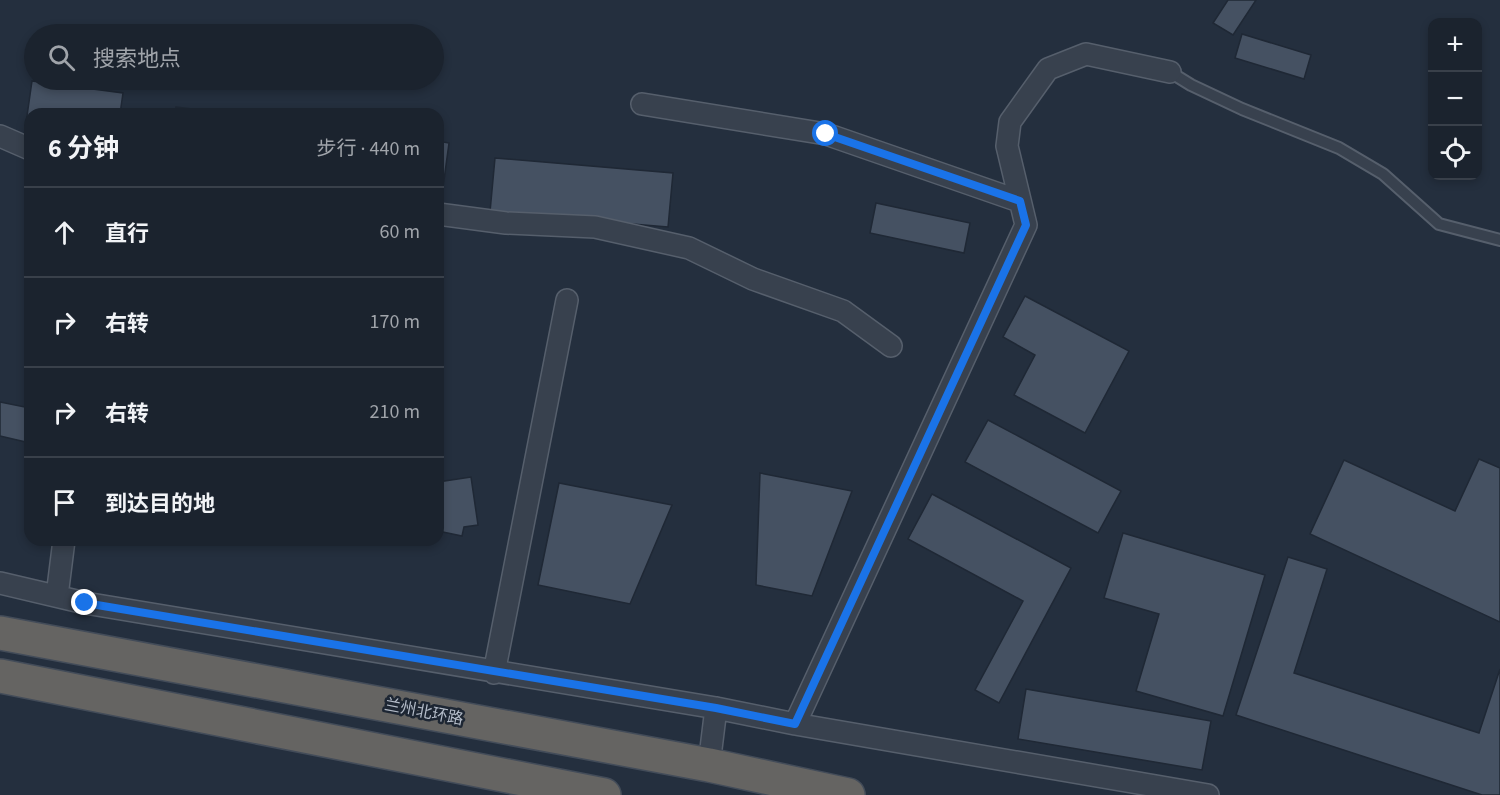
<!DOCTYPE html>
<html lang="zh">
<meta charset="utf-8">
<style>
:root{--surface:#1b232e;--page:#282f3a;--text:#f1f3f6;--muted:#a0a4aa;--line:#39404a}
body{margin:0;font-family:"Source Sans 3","Noto Sans SC",sans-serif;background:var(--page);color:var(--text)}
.controls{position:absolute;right:18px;top:18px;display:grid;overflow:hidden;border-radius:12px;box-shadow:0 3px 9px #0003}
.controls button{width:54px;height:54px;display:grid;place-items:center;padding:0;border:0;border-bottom:2px solid var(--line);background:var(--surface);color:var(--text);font:30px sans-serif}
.stop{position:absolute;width:18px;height:18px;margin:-14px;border:4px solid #1a73e8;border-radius:50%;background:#fff}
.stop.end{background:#1a73e8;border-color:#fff;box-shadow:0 2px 6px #0008}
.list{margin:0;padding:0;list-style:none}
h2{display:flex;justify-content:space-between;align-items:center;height:78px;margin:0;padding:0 24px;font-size:26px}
h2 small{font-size:20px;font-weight:400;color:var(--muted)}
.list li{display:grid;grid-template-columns:39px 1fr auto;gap:18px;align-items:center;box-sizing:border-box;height:90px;padding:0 24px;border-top:2px solid var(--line)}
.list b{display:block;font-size:22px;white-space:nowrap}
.list em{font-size:20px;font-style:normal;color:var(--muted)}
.icon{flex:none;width:33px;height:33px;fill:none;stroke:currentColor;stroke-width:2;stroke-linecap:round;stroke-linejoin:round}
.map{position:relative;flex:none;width:1500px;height:795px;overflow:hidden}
.search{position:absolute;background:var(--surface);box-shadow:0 3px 9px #0003;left:24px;top:24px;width:420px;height:66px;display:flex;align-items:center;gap:15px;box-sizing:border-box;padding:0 21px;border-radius:33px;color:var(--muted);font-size:22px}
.panel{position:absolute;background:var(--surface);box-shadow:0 3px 9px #0003;left:24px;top:108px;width:420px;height:438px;border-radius:18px}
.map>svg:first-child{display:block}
.building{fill:#455162;stroke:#1f2835;stroke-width:1.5}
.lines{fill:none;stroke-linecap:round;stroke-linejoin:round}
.service-casing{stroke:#565f6c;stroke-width:14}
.minor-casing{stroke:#565f6c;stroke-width:24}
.trunk-casing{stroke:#434c59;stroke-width:36}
.service{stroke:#38414e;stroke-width:10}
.minor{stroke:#38414e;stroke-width:21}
.trunk{stroke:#656462;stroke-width:33}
.route{stroke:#1a73e8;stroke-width:8}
.labels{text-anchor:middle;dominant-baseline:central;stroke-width:5;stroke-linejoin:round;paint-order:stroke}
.street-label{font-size:16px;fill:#b4bcc9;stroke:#1d2633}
</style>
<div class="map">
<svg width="1500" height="795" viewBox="0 0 1500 795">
<rect width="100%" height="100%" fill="#242f3e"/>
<!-- building -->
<path class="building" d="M 1228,0 L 1256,0 L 1233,35 L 1213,23 Z
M 1242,34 L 1311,55 L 1304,79 L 1235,58 Z
M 32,81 L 123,93 L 120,114 L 30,114 L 30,138 L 24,137 Z
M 176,107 L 232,114 L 175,114 Z
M 438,141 L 449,143 L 441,202 L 438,202 Z
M 495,158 L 673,173 L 668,227 L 490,212 Z
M 876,203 L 970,223 L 964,253 L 870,233 Z
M 1025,296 L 1129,351 L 1085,433 L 1014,395 L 1035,355 L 1003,337 Z
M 0,402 L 30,408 L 30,443 L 0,436 Z
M 988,420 L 1121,491 L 1098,533 L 965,462 Z
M 1479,459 L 1500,468 L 1500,622 L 1310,534 L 1344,460 L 1455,511 Z
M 760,473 L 852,491 L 812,596 L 756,585 Z
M 471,477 L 478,525 L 464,527 L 462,536 L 438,531 L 438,482 Z
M 559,483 L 672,505 L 630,604 L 538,585 Z
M 932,494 L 1071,568 L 999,703 L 975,690 L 1023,601 L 908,539 Z
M 1123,533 L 1265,575 L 1223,716 L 1136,691 L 1159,614 L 1104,598 Z
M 1288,557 L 1327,569 L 1294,673 L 1479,733 L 1500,669 L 1500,795 L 1482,795 L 1236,715 Z
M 1026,689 L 1211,721 L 1202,770 L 1018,739 Z"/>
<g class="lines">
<defs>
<path id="service" d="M 1170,72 L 1191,85 L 1242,109 L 1339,148 L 1383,174 L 1439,224 L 1500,240"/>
<path id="minor" d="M 642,104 L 826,134 L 1019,201
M 0,136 L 30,149
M 438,214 L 506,223 L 595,227 L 689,248 L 753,279 L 843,311 L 891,346
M 0,583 L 85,603 L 716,708 L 795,724 L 1208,795
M 57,596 L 64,540
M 494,673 L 567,300
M 795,724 L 1026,225 L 1007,146 L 1010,122 L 1048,69 L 1086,54 L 1170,72
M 709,765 L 716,708"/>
<path id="trunk" d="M 0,633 L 709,765 L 848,795
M 0,676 L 604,795"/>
</defs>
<!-- service casing -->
<use href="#service" class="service-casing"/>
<!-- minor casing -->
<use href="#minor" class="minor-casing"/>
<!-- trunk casing -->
<use href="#trunk" class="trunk-casing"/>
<!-- service -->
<use href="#service" class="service"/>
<!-- minor -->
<use href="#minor" class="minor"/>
<!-- trunk -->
<use href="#trunk" class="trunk"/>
</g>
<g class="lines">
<!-- route -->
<path class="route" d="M 85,603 L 716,708 L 795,724 L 1026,225 L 1020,201 L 826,134"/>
</g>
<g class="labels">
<!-- street labels -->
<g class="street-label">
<text transform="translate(424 712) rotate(11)">兰州北环路</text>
</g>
</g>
</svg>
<div class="controls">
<button>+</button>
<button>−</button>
<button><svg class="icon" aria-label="locate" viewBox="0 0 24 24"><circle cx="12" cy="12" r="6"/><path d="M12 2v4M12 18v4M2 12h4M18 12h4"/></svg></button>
</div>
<div class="stop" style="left:826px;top:134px"></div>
<div class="stop end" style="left:85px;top:603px"></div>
<div class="search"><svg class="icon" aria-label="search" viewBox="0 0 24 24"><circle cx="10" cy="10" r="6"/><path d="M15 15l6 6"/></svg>搜索地点</div>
<section class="panel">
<h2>6 分钟<small>步行 · 440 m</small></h2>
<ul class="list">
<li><svg class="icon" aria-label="ahead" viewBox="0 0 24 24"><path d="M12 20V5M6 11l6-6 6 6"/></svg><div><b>直行</b></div><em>60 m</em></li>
<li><svg class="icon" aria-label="right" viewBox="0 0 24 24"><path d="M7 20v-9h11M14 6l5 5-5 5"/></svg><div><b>右转</b></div><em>170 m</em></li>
<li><svg class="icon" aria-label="right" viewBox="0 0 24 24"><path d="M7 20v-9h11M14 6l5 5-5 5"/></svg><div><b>右转</b></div><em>210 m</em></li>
<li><svg class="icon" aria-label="arrive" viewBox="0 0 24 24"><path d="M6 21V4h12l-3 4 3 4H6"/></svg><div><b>到达目的地</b></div></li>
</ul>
</section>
</div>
